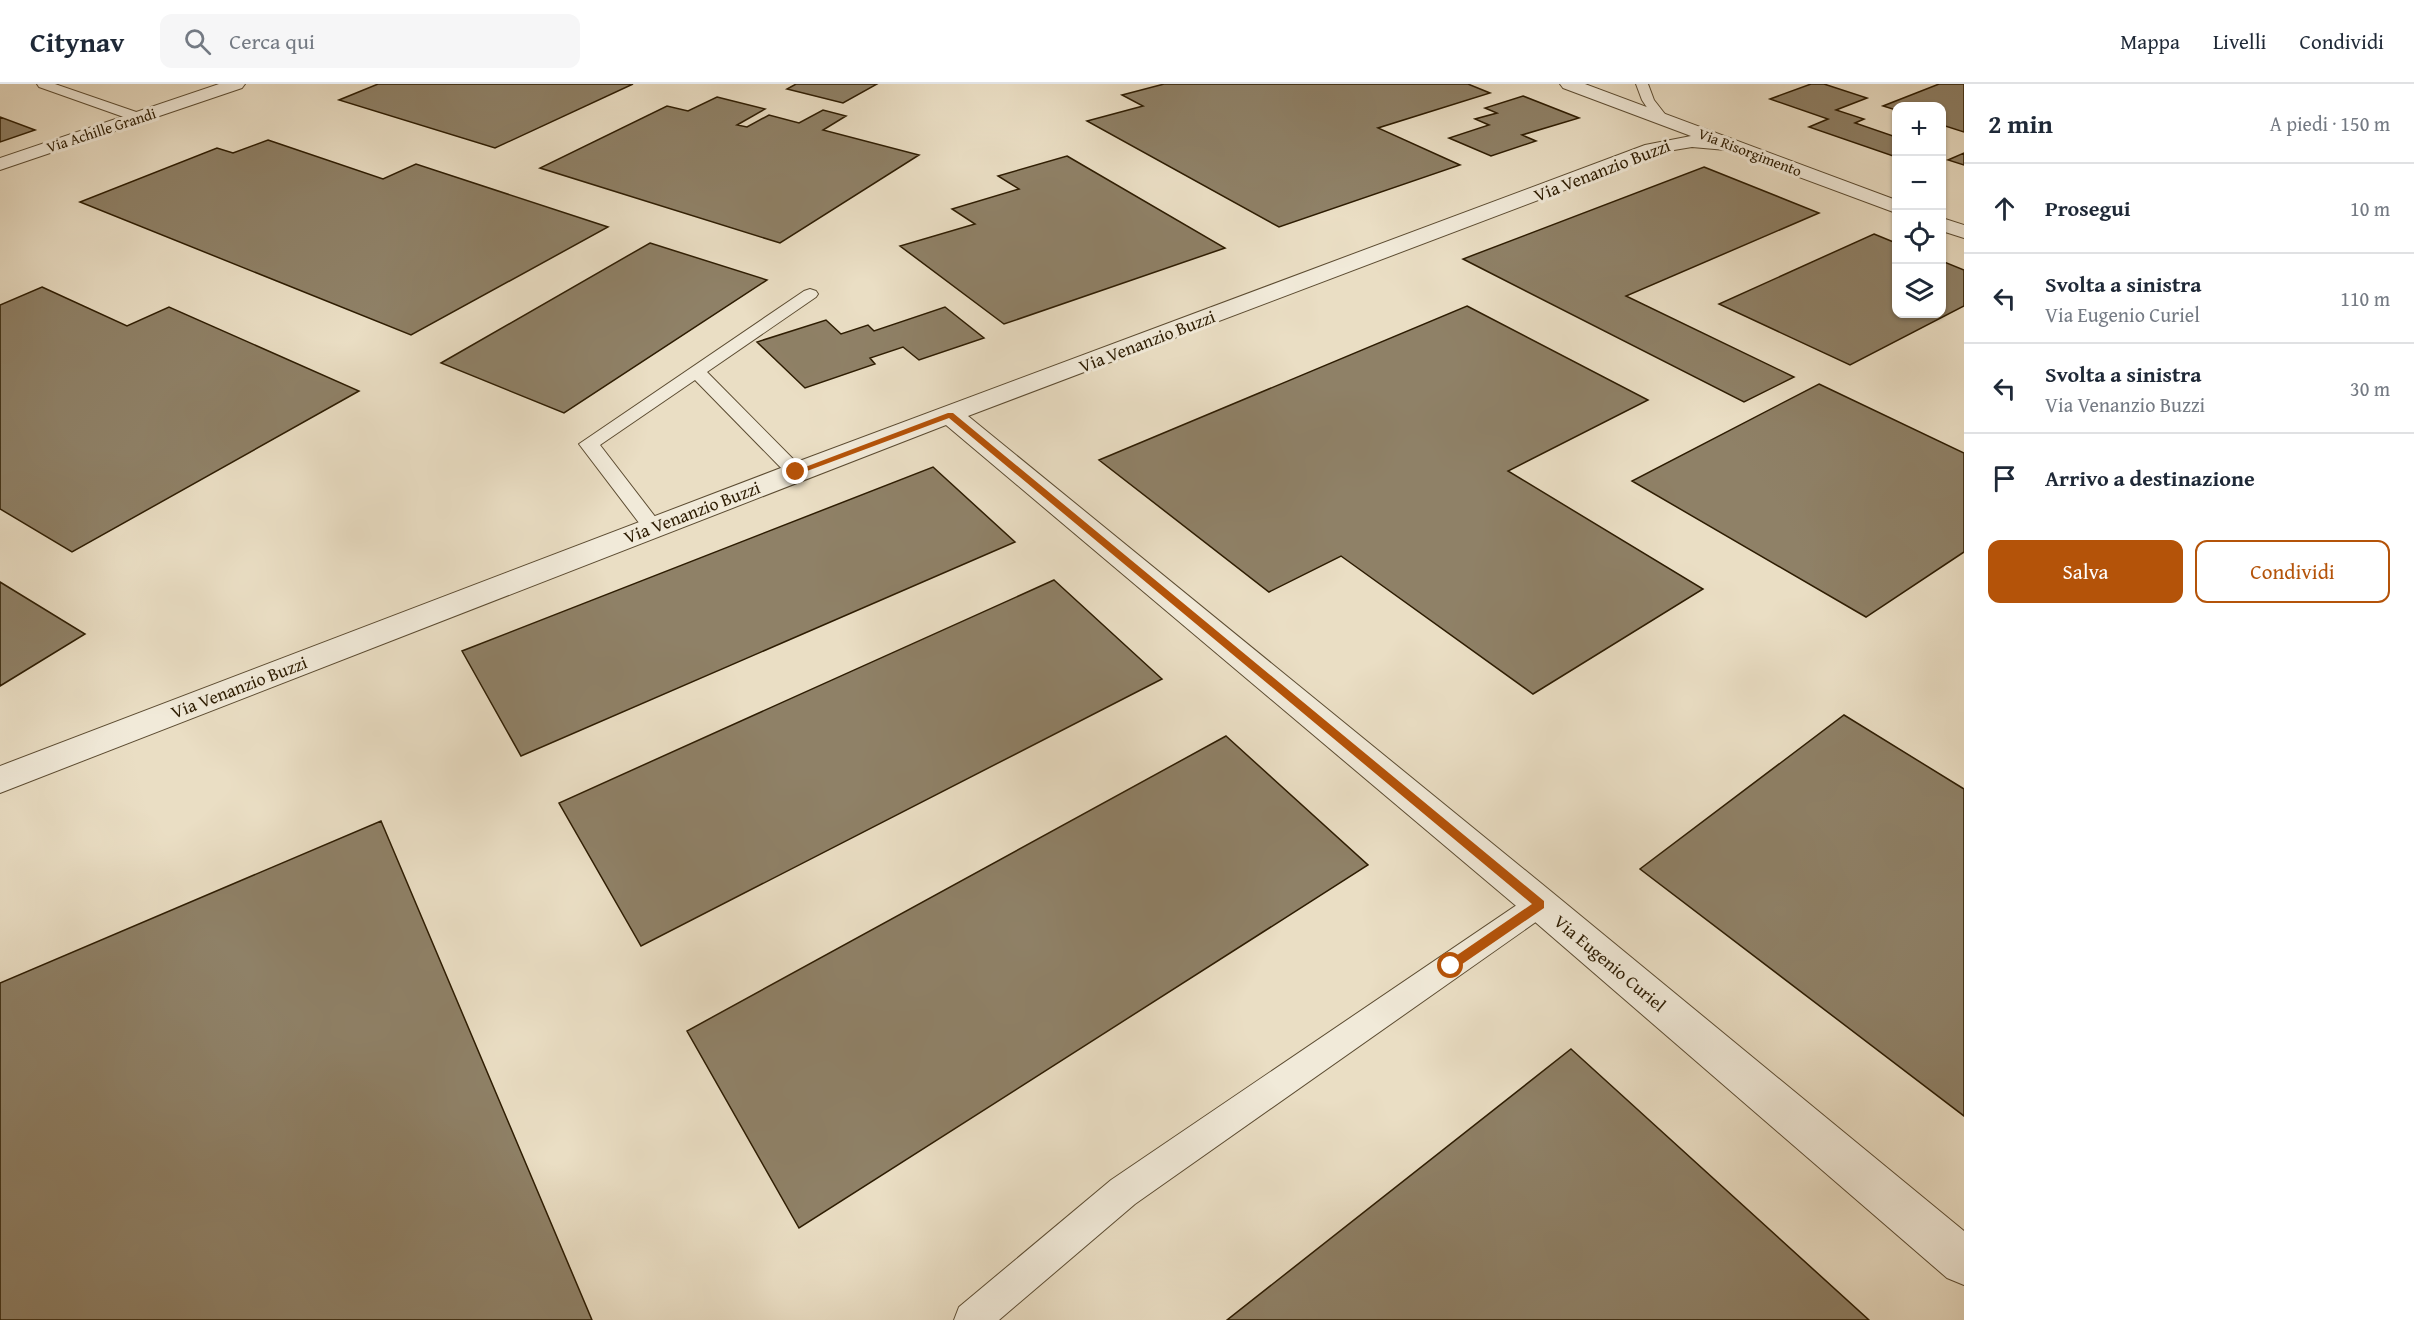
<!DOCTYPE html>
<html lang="it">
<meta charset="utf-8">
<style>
:root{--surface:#fff;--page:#f6f6f7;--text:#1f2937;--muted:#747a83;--line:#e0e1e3;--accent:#b45309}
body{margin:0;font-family:"Gentium Book Plus",serif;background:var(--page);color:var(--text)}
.controls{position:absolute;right:18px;top:18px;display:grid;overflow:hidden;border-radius:12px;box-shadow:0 2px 4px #0004}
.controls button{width:54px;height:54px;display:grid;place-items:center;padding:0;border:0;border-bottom:2px solid var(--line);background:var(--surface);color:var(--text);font:30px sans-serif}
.stop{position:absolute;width:18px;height:18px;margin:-14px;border:4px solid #b45309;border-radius:50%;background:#fff}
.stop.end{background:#b45309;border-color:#fff;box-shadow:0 2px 6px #0008}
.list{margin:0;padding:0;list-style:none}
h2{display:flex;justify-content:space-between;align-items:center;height:78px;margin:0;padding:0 24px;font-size:26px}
h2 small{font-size:20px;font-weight:400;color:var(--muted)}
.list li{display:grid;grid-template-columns:39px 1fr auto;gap:18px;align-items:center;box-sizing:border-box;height:90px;padding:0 24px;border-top:2px solid var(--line)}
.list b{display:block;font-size:22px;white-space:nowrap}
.list p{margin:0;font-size:20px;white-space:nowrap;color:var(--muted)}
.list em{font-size:20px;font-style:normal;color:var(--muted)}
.actions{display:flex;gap:12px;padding:18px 24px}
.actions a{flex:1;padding:14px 0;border:2px solid var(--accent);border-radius:12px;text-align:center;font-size:21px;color:var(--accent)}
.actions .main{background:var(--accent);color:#fff}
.icon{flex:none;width:33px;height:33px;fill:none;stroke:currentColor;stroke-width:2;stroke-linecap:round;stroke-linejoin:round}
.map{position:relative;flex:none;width:1964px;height:1236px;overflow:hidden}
header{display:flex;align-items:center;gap:36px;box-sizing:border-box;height:84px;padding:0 30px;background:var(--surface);border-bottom:2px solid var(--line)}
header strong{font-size:28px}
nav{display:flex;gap:33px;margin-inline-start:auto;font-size:21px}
.search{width:420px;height:54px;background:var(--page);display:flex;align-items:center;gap:15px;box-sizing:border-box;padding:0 21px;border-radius:12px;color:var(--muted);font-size:22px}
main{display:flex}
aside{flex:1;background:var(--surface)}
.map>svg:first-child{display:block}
.building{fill:#8f8167;stroke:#2d1c02;stroke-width:1.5}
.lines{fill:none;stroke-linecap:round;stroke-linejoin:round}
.lane-casing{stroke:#5c4c32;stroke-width:2}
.street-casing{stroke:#5c4c32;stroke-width:2}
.lane{fill:#f1ead9;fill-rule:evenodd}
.street{fill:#f1ead9;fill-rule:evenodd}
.route{fill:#b45309}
.labels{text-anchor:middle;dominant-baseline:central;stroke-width:6;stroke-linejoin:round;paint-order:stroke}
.far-street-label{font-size:15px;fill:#2d1c02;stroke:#f1ead9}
.street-label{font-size:18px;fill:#2d1c02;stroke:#f1ead9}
</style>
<header>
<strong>Citynav</strong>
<div class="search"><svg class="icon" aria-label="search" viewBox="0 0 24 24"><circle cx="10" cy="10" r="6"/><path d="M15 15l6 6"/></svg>Cerca qui</div>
<nav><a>Mappa</a><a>Livelli</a><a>Condividi</a></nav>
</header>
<main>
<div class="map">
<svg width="1964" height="1236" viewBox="0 0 1964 1236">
<rect width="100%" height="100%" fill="#eadec4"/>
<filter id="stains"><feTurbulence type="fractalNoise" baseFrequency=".00333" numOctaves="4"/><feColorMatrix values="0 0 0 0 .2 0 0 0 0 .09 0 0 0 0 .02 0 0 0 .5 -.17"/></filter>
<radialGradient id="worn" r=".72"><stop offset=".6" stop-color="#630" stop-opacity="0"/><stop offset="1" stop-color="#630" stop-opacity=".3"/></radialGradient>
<!-- building -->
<path class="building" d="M 378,0 L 633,0 L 495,64 L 339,16 Z
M 796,0 L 877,0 L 843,19 L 787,5 Z
M 1164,0 L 1468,0 L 1490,9 L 1378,44 L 1460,81 L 1279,143 L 1087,37 L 1143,22 L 1122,11 Z
M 1811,0 L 1824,0 L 1867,14 L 1836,26 L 1864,35 L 1855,39 L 1896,53 L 1896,73 L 1809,43 L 1828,35 L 1770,15 Z
M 1939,0 L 1964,0 L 1964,48 L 1942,41 L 1942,22 L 1896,22 L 1896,26 L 1883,22 Z
M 1523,12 L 1579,34 L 1522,51 L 1536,57 L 1491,72 L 1449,54 L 1489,41 L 1475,35 L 1497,29 L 1485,24 Z
M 717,13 L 765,25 L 737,41 L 747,43 L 769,31 L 799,39 L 823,26 L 846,32 L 823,46 L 919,71 L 780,159 L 540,84 L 667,22 L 688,27 Z
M 0,33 L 35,46 L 0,58 Z
M 268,56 L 383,95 L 416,80 L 608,143 L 411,251 L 80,118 L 217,64 L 233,69 Z
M 1964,69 L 1964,81 L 1948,76 Z
M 1067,72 L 1225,164 L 1004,240 L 900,162 L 975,140 L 952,125 L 1019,105 L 998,92 Z
M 1704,83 L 1819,129 L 1626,212 L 1794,293 L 1744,318 L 1463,175 Z
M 1874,150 L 1896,159 L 1896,230 L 1942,230 L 1942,177 L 1964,186 L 1964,222 L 1850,281 L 1719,220 Z
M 650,159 L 767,196 L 564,329 L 441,279 Z
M 42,203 L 127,242 L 169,223 L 359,307 L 72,468 L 0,425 L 0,221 Z
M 1467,222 L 1648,316 L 1508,387 L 1703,505 L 1533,610 L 1341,472 L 1269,508 L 1099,376 Z
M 945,223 L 984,254 L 919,276 L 903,263 L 870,274 L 875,280 L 805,304 L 757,258 L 826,236 L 841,250 L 868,241 L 874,247 Z
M 1819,300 L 1964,369 L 1964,468 L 1866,533 L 1632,397 Z
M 933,383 L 1015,458 L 521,672 L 462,567 Z
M 1054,496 L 1162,595 L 641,862 L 559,719 Z
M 0,498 L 85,550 L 0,602 Z
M 1844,631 L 1964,705 L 1964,1032 L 1640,785 Z
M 1226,652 L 1368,781 L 799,1144 L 687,947 Z
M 381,737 L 592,1236 L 0,1236 L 0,899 Z
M 1571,965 L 1869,1236 L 1227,1236 Z"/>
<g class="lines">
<defs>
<path id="lane" d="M 37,0 L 55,0 L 145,31 L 147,34 L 140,38 L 135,37 L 39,3 Z
M 1636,0 L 1648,0 L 1654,16 L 1668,34 L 1666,37 L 1656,37 L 1642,16 Z
M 810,205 L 816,207 L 818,210 L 816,213 L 707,288 L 806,388 L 803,392 L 789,392 L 695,296 L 600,361 L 663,443 L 660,448 L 653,449 L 646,448 L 579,360 L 804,207 Z
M 1540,808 L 1550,812 L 1554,820 L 1550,828 L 1135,1120 L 999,1236 L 954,1236 L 959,1223 L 1111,1096 L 1530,812 Z"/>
<path id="street" d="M 219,0 L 245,0 L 242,4 L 0,86 L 0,74 Z
M 1560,0 L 1585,0 L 1896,116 L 1896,129 L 1726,66 L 1692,63 L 1668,67 L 968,332 L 1553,809 L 1964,1147 L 1964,1201 L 1947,1194 L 1527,831 L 946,341 L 0,709 L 0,682 L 786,382 L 1645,61 L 1691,52 L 1563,4 Z
M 1942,134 L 1964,141 L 1964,154 L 1942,147 Z"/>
</defs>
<!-- lane casing -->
<use href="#lane" class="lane-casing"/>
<!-- street casing -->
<use href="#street" class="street-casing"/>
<!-- lane -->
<use href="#lane" class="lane"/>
<!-- street -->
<use href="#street" class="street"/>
</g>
<!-- route -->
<path class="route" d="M 948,329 L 953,329 L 1544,817 L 1544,824 L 1455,885 L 1447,885 L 1447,878 L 1532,820 L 949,334 L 799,390 L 792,388 Z"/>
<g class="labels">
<!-- far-street labels -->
<g class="far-street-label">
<text transform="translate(101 46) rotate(-18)">Via Achille Grandi</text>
<text transform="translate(1750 68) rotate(21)">Via Risorgimento</text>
</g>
<!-- street labels -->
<g class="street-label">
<text transform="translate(1602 86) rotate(-21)">Via Venanzio Buzzi</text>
<text transform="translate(1147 257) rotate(-21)">Via Venanzio Buzzi</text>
<text transform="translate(692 428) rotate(-21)">Via Venanzio Buzzi</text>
<text transform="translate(239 603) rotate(-21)">Via Venanzio Buzzi</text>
<text transform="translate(1610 879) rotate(40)">Via Eugenio Curiel</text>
</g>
</g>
<rect width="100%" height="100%" filter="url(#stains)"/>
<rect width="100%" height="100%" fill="url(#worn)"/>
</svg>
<div class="controls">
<button>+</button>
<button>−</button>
<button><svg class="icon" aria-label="locate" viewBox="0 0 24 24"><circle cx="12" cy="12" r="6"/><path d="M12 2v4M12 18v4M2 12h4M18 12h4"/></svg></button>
<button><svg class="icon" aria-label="layers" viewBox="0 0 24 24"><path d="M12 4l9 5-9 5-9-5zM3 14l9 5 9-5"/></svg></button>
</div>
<div class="stop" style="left:1451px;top:882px"></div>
<div class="stop end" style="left:796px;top:388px"></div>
</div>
<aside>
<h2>2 min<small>A piedi · 150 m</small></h2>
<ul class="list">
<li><svg class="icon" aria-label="ahead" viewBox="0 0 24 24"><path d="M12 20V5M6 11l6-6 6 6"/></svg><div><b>Prosegui</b></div><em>10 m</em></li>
<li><svg class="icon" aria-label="left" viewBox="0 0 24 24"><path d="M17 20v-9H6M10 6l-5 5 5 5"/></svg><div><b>Svolta a sinistra</b><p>Via Eugenio Curiel</p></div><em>110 m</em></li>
<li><svg class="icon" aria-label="left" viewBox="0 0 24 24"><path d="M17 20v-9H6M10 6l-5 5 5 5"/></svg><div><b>Svolta a sinistra</b><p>Via Venanzio Buzzi</p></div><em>30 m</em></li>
<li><svg class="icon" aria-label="arrive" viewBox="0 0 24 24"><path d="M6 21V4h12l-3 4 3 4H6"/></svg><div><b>Arrivo a destinazione</b></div></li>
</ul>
<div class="actions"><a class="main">Salva</a><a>Condividi</a></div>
</aside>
</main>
